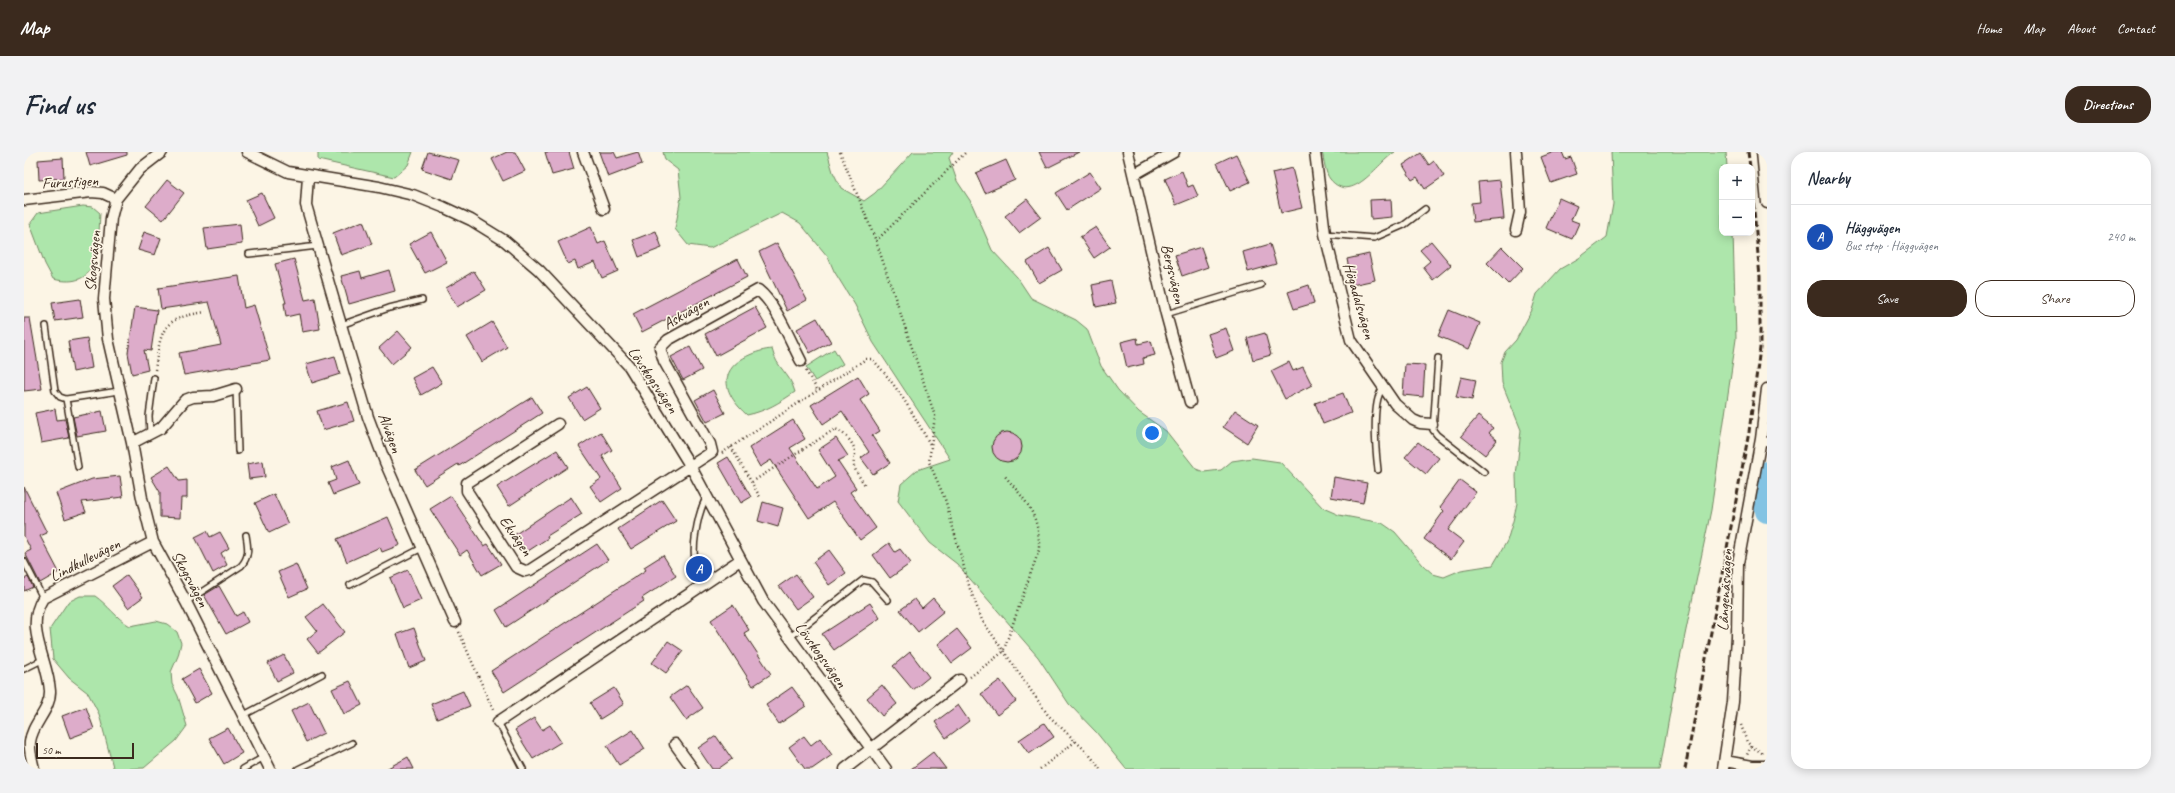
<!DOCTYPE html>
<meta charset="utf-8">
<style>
:root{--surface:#fff;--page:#f2f2f3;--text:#1f2937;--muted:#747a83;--line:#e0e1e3;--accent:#3b2a1e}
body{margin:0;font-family:Caveat,sans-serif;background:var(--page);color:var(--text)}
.controls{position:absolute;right:12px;top:12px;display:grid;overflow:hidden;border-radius:8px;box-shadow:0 2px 10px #0003}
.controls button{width:36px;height:36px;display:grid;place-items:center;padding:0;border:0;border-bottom:1px solid var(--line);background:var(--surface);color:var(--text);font:20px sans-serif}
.scale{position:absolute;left:12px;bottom:10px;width:98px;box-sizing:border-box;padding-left:4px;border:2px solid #3b2a1e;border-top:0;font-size:11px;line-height:14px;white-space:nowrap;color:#3b2a1e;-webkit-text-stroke:3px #fcf5e5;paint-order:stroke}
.you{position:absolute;left:1128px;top:281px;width:14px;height:14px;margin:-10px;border:3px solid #fff;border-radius:50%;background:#1a73e8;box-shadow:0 0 0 6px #1a73e833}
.badge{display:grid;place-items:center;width:26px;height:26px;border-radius:50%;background:var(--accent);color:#fff;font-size:13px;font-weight:700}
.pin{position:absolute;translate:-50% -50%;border:2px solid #fff;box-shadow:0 1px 4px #0006}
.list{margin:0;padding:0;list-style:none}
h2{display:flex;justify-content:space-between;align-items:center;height:52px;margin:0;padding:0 16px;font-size:17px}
h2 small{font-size:13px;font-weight:400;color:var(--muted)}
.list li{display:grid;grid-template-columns:26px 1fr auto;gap:12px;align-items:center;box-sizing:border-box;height:64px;padding:0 16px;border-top:1px solid var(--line)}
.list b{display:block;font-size:15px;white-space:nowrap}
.list p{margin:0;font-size:13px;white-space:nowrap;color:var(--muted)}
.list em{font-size:13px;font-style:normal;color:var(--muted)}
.actions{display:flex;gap:8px;padding:12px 16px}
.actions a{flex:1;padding:9px 0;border:1px solid var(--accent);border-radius:16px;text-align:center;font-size:14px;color:var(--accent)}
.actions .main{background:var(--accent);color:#fff}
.map{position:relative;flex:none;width:1743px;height:617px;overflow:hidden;border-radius:16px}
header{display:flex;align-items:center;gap:24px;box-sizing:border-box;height:56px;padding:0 20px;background:var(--accent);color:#fff}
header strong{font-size:19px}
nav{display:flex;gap:22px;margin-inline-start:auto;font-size:14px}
.intro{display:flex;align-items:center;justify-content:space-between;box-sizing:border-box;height:96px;padding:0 24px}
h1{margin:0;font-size:28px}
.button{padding:10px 18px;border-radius:16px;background:var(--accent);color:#fff;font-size:14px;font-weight:700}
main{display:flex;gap:24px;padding:0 24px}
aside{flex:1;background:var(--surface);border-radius:16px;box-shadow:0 2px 10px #0003}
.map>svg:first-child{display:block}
.green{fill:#ade6ab;stroke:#748864}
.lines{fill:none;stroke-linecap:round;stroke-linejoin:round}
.river{stroke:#83c3e3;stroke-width:24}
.building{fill:#ddacca;stroke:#3b2a1e}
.service-casing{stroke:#3b2a1e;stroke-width:8}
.minor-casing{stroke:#3b2a1e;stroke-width:13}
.path{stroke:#3b2a1e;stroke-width:2.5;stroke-dasharray:1 3;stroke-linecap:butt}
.service{stroke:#fcf5e5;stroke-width:5}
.minor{stroke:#fcf5e5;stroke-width:10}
.rail{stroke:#3b2a1e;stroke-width:3;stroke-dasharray:6 3;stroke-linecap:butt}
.labels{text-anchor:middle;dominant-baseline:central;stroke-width:3.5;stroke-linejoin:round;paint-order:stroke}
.street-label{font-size:16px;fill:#3b2a1e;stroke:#fcf5e5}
</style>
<header>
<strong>Map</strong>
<nav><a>Home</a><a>Map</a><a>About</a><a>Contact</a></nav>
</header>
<div class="intro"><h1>Find us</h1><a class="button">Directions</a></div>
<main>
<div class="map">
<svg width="1743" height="617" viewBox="0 0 1743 617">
<rect width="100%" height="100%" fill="#fcf5e5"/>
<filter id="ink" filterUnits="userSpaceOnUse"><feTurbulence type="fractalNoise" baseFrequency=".025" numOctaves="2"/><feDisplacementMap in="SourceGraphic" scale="8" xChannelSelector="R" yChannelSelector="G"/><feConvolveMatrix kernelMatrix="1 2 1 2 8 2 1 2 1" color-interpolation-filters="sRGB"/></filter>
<g filter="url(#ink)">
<!-- green -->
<path class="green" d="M 294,0 L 389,0 L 384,13 L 370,25 L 294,8 Z
M 639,0 L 803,0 L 809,20 L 817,36 L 840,49 L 851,41 L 889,0 L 929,0 L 925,6 L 933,29 L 947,50 L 968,98 L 993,125 L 1007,146 L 1052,168 L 1063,177 L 1077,214 L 1094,238 L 1115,260 L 1142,279 L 1172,317 L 1180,320 L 1197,318 L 1208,309 L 1228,306 L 1256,310 L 1299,356 L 1315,363 L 1358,371 L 1371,380 L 1399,413 L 1409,422 L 1420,425 L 1437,418 L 1469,413 L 1483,389 L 1489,369 L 1493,351 L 1492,324 L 1497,278 L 1478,231 L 1477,210 L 1481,200 L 1492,188 L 1508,158 L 1513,142 L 1536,117 L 1555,106 L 1583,85 L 1589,52 L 1587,0 L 1702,0 L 1703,15 L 1698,15 L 1698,81 L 1709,81 L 1712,187 L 1687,358 L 1652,526 L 1636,617 L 1102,617 L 1072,580 L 1045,552 L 1014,505 L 933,412 L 906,391 L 874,349 L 877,332 L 893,318 L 926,307 L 849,190 L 831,153 L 810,119 L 804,105 L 776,71 L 758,61 L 686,96 L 664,93 L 651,77 L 657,45 L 654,18 L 641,8 Z
M 1298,0 L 1371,0 C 1353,11 1328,54 1306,27 C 1301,21 1300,7 1298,0 Z
M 59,54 L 69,55 L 76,61 C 74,95 77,139 29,127 L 21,112 L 6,72 L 14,61 Z
M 748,197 C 753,218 765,219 771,240 C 755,251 742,259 723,263 C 713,254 699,238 704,223 C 709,207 734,198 748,197 Z
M 810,197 L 819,212 L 791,229 L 782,215 Z
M 56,444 L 71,444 C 84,453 92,466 106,474 L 132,469 L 143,472 L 153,480 L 157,491 L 154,504 L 147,520 L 148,532 L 154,544 L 163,574 L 152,589 L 120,616 L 93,617 L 89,615 L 75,562 L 64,541 L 45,526 L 29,507 L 26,477 L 44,450 Z"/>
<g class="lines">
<!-- river -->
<path class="river" d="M 1743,321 L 1739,335 L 1743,359"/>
</g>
<!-- building -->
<path class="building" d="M 62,0 L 103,0 L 103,3 L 66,14 Z
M 404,0 L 435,8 L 428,27 L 398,17 Z
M 483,0 L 491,0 L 501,19 L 479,29 L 468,7 Z
M 521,0 L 545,0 L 550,17 L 528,23 Z
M 575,0 L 590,0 L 593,6 L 614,0 L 618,12 L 584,25 Z
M 1015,0 L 1055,0 L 1023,16 Z
M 1530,0 L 1538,0 L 1541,7 L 1547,5 L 1553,22 L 1527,31 L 1517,5 Z
M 1397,1 L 1405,13 L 1410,9 L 1420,24 L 1401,37 L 1393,25 L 1388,28 L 1379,13 Z
M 1212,2 L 1226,30 L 1206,39 L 1193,11 Z
M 39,6 L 40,26 L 15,28 L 14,8 Z
M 982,8 L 991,28 L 961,41 L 952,21 Z
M 1268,16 L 1278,56 L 1257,61 L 1248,21 Z
M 1158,19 L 1164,35 L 1169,33 L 1174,44 L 1152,53 L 1141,27 Z
M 1066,20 L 1077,36 L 1043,58 L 1032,41 Z
M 143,28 L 160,41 L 139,68 L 122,54 Z
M 1476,28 L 1480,67 L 1449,70 L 1447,51 L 1456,50 L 1454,30 Z
M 238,41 L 250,66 L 234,74 L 222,48 Z
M 1535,46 L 1553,54 L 1547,68 L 1555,71 L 1548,87 L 1522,76 Z
M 1003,47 L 1017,65 L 995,81 L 981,64 Z
M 1367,47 L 1368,65 L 1347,67 L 1346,48 Z
M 339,69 L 348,92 L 317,103 L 309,81 Z
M 216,72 L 218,92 L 183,97 L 180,76 Z
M 567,75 L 574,92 L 581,89 L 594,119 L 578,126 L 571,110 L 554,117 L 551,109 L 544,112 L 534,90 Z
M 1072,75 L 1086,95 L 1070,106 L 1056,85 Z
M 632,79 L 638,96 L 615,105 L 609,88 Z
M 120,80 L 137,86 L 131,103 L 114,98 Z
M 407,80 L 423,110 L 401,121 L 385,92 Z
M 1407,89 L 1427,113 L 1409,128 L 1399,115 L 1406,109 L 1396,98 Z
M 753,91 L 783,148 L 763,159 L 735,100 Z
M 1246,92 L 1252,112 L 1224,120 L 1219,100 Z
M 1177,95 L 1184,115 L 1158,124 L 1151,103 Z
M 1478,95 L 1499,116 L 1484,132 L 1463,111 Z
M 1025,96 L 1038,118 L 1015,131 L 1003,110 Z
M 1345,102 L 1351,128 L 1328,133 L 1323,107 Z
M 270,107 L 281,148 L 291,146 L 296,177 L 278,180 L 275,162 L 262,165 L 260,151 L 262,151 L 251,112 Z
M 714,107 L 723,125 L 618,180 L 609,162 Z
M 365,118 L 371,139 L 325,152 L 317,124 L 336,119 L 338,126 Z
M 450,119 L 462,138 L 433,155 L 422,136 Z
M 215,124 L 220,156 L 230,153 L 246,208 L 160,223 L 155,201 L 197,193 L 185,150 L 137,157 L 134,136 Z
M 1087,129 L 1092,151 L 1072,155 L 1068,133 Z
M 1285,133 L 1290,151 L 1270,157 L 1264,140 Z
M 56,147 L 59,165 L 31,169 L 28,151 Z
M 111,155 L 133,158 L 127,199 L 120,198 L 124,218 L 108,222 L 104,201 Z
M 731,155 L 743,176 L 692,204 L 681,182 Z
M 1425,158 L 1456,171 L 1445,197 L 1414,184 Z
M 0,166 L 6,166 L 18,237 L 0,239 Z
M 793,166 L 807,190 L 786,201 L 773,177 Z
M 468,170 L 483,195 L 458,210 L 443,185 Z
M 1202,176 L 1210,199 L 1192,206 L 1184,182 Z
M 374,179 L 388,195 L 368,212 L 355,196 Z
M 1241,181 L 1247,203 L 1229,208 L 1223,186 Z
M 63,186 L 68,216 L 49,220 L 44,189 Z
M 1113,186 L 1114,192 L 1127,189 L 1131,203 L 1119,206 L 1120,212 L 1103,216 L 1097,190 Z
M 666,195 L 678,218 L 659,228 L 647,205 Z
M 311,204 L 316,222 L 288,231 L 282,212 Z
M 1265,210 L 1269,219 L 1279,215 L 1288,233 L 1261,247 L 1247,219 Z
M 1381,212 L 1401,213 L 1399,245 L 1379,243 Z
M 408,215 L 418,231 L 397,243 L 388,226 Z
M 834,224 L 845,242 L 836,248 L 856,279 L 848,284 L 866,311 L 849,322 L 837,306 L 845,300 L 818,259 L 799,272 L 787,253 Z
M 1437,225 L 1452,228 L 1448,248 L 1432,245 Z
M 563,235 L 576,256 L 558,267 L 545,246 Z
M 689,238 L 701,261 L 683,270 L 671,248 Z
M 1319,241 L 1327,261 L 1299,272 L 1291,251 Z
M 508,245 L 518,261 L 435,314 L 434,312 L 401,333 L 391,318 Z
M 324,250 L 330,269 L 299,278 L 293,259 Z
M 31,257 L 33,268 L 41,267 L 45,286 L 17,291 L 11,261 Z
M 1211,258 L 1234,273 L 1223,291 L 1199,275 Z
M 78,259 L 82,279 L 53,284 L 49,265 Z
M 1454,264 L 1469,276 L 1465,281 L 1473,288 L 1461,303 L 1437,284 Z
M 769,268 L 781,287 L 766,296 L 793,337 L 811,325 L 794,298 L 812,286 L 824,304 L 814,309 L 832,336 L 826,340 L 852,376 L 836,388 L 809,350 L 785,366 L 747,308 L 736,315 L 725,296 Z
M 577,280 L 588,298 L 578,304 L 598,336 L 577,350 L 566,334 L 577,327 L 555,294 Z
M968 295a15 15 0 1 1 30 0a15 15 0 1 1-30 0Z
M 1394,290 L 1415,306 L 1402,322 L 1381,305 Z
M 533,298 L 544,315 L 485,354 L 473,335 Z
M 704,305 L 727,345 L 717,351 L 694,311 Z
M 325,308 L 335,333 L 309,343 L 304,331 L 312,328 L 308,315 Z
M 239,309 L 241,325 L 225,327 L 223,312 Z
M 145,314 L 155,329 L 163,328 L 163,346 L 157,346 L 156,366 L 136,365 L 136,340 L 127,325 Z
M 96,324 L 99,345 L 58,350 L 62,360 L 41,367 L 32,341 L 68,327 Z
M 1310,325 L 1343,331 L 1339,351 L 1307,345 Z
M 1436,328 L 1452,340 L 1424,378 L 1440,390 L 1427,407 L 1400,387 L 1420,359 L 1416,355 Z
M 0,335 L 23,381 L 16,384 L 35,420 L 16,431 L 1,401 L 7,398 L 0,384 Z
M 250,342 L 264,372 L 245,381 L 231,351 Z
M 427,344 L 460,394 L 464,392 L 477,412 L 458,423 L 443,398 L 436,403 L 406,357 Z
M 547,345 L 558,362 L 523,384 L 524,386 L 501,401 L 490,383 Z
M 638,348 L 652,369 L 607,397 L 594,377 Z
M 739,350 L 759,356 L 754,375 L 734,369 Z
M 364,365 L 376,393 L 358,400 L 356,395 L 323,410 L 313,387 Z
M 183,379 L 186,385 L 196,380 L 205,396 L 197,401 L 203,413 L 189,421 L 171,385 Z
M 865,391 L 871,400 L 876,397 L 887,411 L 866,426 L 849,403 Z
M 573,392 L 584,408 L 482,475 L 472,458 Z
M 805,398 L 822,421 L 805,433 L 789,410 Z
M 639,403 L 652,424 L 618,446 L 620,449 L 480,540 L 467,519 L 622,418 L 620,415 Z
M 272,412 L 283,437 L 265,445 L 254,420 Z
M 384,418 L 397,448 L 379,456 L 366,426 Z
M 772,422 L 789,445 L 772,457 L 755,434 Z
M 103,423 L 119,445 L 104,456 L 88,434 Z
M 4,425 L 9,435 L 0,439 L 0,427 Z
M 195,434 L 212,464 L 219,460 L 224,470 L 202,482 L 180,443 Z
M 909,446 L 920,459 L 894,480 L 876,458 L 891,447 L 898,456 Z
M 846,451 L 856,466 L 810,498 L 798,482 Z
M 299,452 L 321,480 L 294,501 L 283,487 L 293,479 L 282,465 Z
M 709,453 L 725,478 L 720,481 L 747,522 L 729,534 L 687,468 Z
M 390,476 L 402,509 L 385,516 L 373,482 Z
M 933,477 L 948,496 L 928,511 L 914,492 Z
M 644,489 L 659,499 L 642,521 L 628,511 Z
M 886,500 L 905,525 L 889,538 L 869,514 Z
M 260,503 L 269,521 L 253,529 L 244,511 Z
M 175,517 L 188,541 L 171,551 L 158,527 Z
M 976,528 L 992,549 L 973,563 L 957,542 Z
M 326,529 L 338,553 L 320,562 L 308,537 Z
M 663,533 L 679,556 L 662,568 L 646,545 Z
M 858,533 L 873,552 L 858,564 L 843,546 Z
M 768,535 L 782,554 L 755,572 L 742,553 Z
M 590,536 L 600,552 L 576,567 L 566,551 Z
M 439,539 L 446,554 L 413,567 L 407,552 Z
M 285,550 L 300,581 L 282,590 L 267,559 Z
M 934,553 L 945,569 L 922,586 L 911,570 Z
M 62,555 L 70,577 L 46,586 L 38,564 Z
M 510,566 L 518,578 L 526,573 L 537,590 L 509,607 L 491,578 Z
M 1020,571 L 1030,585 L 1005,602 L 995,588 Z
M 204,576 L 218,601 L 200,612 L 185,586 Z
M 609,578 L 621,597 L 595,613 L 583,594 Z
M 692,584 L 708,607 L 694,617 L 688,617 L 674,596 Z
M 780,584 L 787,593 L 796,586 L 808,603 L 788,617 L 781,617 L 765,595 Z
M 909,600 L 922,617 L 887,617 Z
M 384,605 L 390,617 L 362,617 Z"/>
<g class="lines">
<defs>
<path id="service" d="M 1301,82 L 1350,86 L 1380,73 L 1401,57
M 225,102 L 294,94
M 1142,162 L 1237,133
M 317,173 L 365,156 L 398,148
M 22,174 L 31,239 L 36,245 L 42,247 L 95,239
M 1414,206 L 1409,278 L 1413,283 L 1460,320
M 212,237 L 214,299
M 42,247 L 54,315
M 126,281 L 125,264 L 130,226
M 1743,288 L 1743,291
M 1354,318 C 1352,301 1347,249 1359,236
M 682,346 C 674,361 665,402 674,417 C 677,421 683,424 686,427
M 0,409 L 19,446
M 326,433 L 398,396
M 162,450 L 217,414 C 226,404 224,395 222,383
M 766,485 L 839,428 L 848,430 L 864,448
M 0,517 L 18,508
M 218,564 L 298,522
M 474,570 L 499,617
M 219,617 L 240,605
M 274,617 L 328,591"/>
<path id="minor" d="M 138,0 L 116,17 L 92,47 L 87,66 L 80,147 L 84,187 L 108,291 L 118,346 L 129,390 L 162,450 L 246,617
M 223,0 L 264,20 L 355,35 L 389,43 L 419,55 L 447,68 L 481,89 L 515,118 L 605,214 L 667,315 L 739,449 L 862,617
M 559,0 L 580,57
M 1104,0 L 1142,162 L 1166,250
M 1291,0 L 1301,82 L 1327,188 L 1371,252 L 1389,268 L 1396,271 L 1408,272
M 1492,0 L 1496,60 L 1492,78
M 1738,0 L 1743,51
M 1111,22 L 1150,0
M 284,24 L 282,53 L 344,265 L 361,310 L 431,470
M 0,48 L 67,40 L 79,41 L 92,47
M 534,272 L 443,331 L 443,339 L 492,415 L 501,419 L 506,418 L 688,300 L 686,292 L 640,209 L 636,196 L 644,188 L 734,138 C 752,152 766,188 777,209
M 108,291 L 137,276 L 161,248 L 169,245 L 189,244 L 212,237
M 474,570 L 716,408
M 651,592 L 669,617
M 1701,609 L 1728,614 L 1743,614
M 10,617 C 8,608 5,599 6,590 C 8,571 27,558 26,539 C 24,507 0,476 19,446 L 129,390
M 821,617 L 936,528
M 1699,617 L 1709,550 L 1713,484 L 1714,411 L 1737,287 L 1743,237"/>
</defs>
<!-- service casing -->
<use href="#service" class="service-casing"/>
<!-- minor casing -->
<use href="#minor" class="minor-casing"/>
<!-- path -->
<path class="path" d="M 816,0 L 852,89 L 911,264 L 905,310 L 921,347 L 946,437 L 958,468 L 1024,563 L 1065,602 L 1076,617
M 852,89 L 942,0
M 131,218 C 137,176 138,166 182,160
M 782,219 L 794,239
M 707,295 L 736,345
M 698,301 L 842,207 L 848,207 C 874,234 889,262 907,294
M 728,330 L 811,277 C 820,280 831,292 831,301 C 831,306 829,309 830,314 C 832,321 837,327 841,333
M 435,480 L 470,560
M 946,525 L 979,500 L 1015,398 C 1016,362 1002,349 980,323
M 1717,573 L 1723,590 L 1727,594 L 1723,603
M 1727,594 L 1740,602
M 1016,617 L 1052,589"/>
<!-- service -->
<use href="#service" class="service"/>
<!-- minor -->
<use href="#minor" class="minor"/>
<!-- rail -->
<path class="rail" d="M 1724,0 L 1726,15
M 1661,617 L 1725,280 L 1736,196 L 1736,125 L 1728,36"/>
</g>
</g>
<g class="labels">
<!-- street labels -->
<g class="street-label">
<text transform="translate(46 30) rotate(-3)">Furustigen</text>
<text transform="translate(69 109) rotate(-85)">Skogsvägen</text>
<text transform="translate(1149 122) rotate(77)">Bergsvägen</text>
<text transform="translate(1335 149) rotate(74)">Högadalsvägen</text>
<text transform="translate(662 161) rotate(-30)">Askvägen</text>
<text transform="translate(629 228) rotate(56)">Lövskogsvägen</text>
<text transform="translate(366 281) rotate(70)">Alvägen</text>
<text transform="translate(492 384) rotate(55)">Ekvägen</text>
<text transform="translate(61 408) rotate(-27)">Lindkullevägen</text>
<text transform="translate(166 427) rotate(62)">Skogsvägen</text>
<text transform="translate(1701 438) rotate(-87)">Långenäsvägen</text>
<text transform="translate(797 503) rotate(54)">Lövskogsvägen</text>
</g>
</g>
</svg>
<div class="controls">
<button>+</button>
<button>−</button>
</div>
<div class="scale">50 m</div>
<div class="you"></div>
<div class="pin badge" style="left:675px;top:417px;background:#1a4fb4">A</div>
</div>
<aside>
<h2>Nearby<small></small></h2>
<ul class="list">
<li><span class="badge" style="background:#1a4fb4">A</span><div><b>Häggvägen</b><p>Bus stop · Häggvägen</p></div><em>240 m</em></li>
</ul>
<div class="actions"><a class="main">Save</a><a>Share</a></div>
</aside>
</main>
